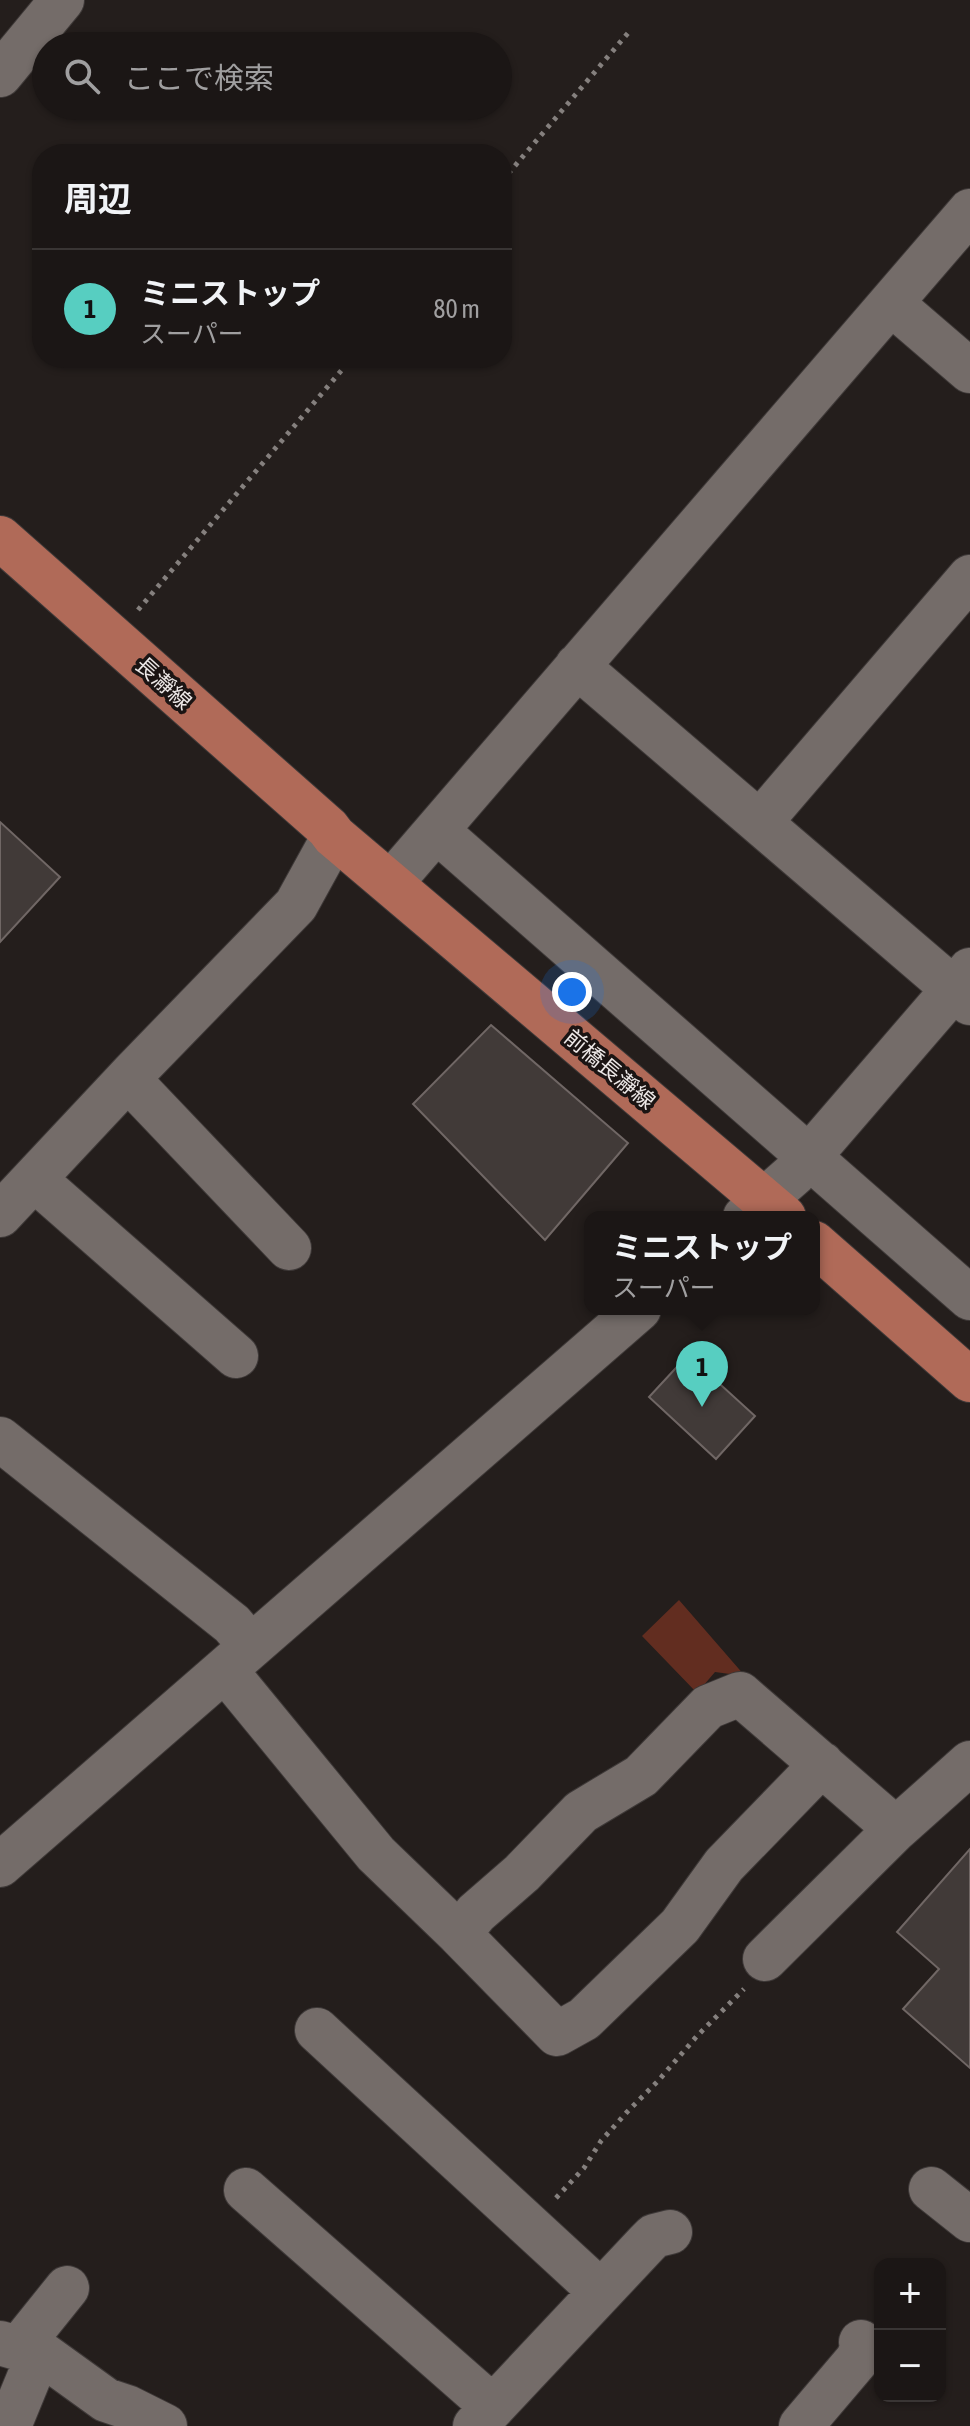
<!DOCTYPE html>
<html lang="ja">
<meta charset="utf-8">
<style>
:root{--surface:#1b1615;--page:#241f1e;--text:#f1f3f6;--muted:#a09fa0;--line:#393534;--accent:#57cec1}
body{margin:0;font-family:"Asap Condensed","Noto Sans JP",sans-serif;background:var(--page);color:var(--text)}
.controls{position:absolute;right:24px;bottom:24px;display:grid;overflow:hidden;border-radius:16px;box-shadow:0 2px 6px #0004}
.controls button{width:72px;height:72px;display:grid;place-items:center;padding:0;border:0;border-bottom:2px solid var(--line);background:var(--surface);color:var(--text);font:40px sans-serif}
.you{position:absolute;left:572px;top:992px;width:28px;height:28px;margin:-20px;border:6px solid #fff;border-radius:50%;background:#1a73e8;box-shadow:0 0 0 12px #1a73e833}
.badge{display:grid;place-items:center;width:52px;height:52px;border-radius:50%;background:var(--accent);color:#111;font-size:26px;font-weight:700}
.pin{position:absolute;translate:-50% -66px;filter:drop-shadow(0 2px 4px #0008)}
.pin::after{content:'';position:absolute;top:42px;width:28px;height:24px;background:inherit;clip-path:polygon(0 0,100% 0,50% 100%)}
.popup{position:absolute;left:584px;top:1211px;width:236px;height:104px;box-sizing:border-box;display:grid;place-content:center;border-radius:16px;background:var(--surface);filter:drop-shadow(0 2px 6px #0005);font-size:26px;white-space:nowrap;color:var(--muted)}
.popup b{font-size:30px;color:var(--text)}
.popup::after{content:'';position:absolute;left:50%;top:100%;margin-left:-16px;border:16px solid transparent;border-top-color:var(--surface)}
.list{margin:0;padding:0;list-style:none}
h2{display:flex;justify-content:space-between;align-items:center;height:104px;margin:0;padding:0 32px;font-size:34px}
h2 small{font-size:26px;font-weight:400;color:var(--muted)}
.list li{display:grid;grid-template-columns:52px 1fr auto;gap:24px;align-items:center;box-sizing:border-box;height:120px;padding:0 32px;border-top:2px solid var(--line)}
.list b{display:block;font-size:30px;white-space:nowrap}
.list p{margin:0;font-size:26px;white-space:nowrap;color:var(--muted)}
.list em{font-size:26px;font-style:normal;color:var(--muted)}
.icon{flex:none;width:44px;height:44px;fill:none;stroke:currentColor;stroke-width:2;stroke-linecap:round;stroke-linejoin:round}
.map{position:relative;flex:none;width:970px;height:2426px;overflow:hidden}
.search{position:absolute;background:var(--surface);box-shadow:0 2px 6px #0004;left:32px;top:32px;width:480px;height:88px;display:flex;align-items:center;gap:20px;box-sizing:border-box;padding:0 28px;border-radius:44px;color:var(--muted);font-size:30px}
.panel{position:absolute;background:var(--surface);box-shadow:0 2px 6px #0004;left:32px;top:144px;width:480px;height:224px;border-radius:32px}
.map>svg:first-child{display:block}
.green{fill:#622d20}
.building{fill:#413a38;stroke:#706765;stroke-width:2}
.lines{fill:none;stroke-linecap:round;stroke-linejoin:round}
.minor-casing{stroke:#3e3938;stroke-width:46}
.major-casing{stroke:#3e3938;stroke-width:46}
.path{stroke:#85807e;stroke-width:5;stroke-dasharray:4 6;stroke-linecap:butt}
.minor{stroke:#746c69;stroke-width:44}
.major{stroke:#b06a58;stroke-width:44}
.labels{text-anchor:middle;dominant-baseline:central;stroke-width:7;stroke-linejoin:round;paint-order:stroke}
.street-label{font-size:22px;fill:#ede8e7;stroke:#1b1413}
</style>
<div class="map">
<svg width="970" height="2426" viewBox="0 0 970 2426">
<rect width="100%" height="100%" fill="#241e1c"/>
<!-- green -->
<path class="green" d="M 679,1600 L 745,1676 L 715,1672 L 697,1693 L 642,1636 Z"/>
<!-- building -->
<path class="building" d="M 0,822 L 60,877 L 0,942 Z
M 491,1025 L 628,1143 L 545,1240 L 413,1104 Z
M 688,1355 L 755,1416 L 716,1459 L 649,1397 Z
M 970,1849 L 970,2068 L 903,2009 L 939,1969 L 897,1932 Z"/>
<g class="lines">
<defs>
<path id="minor" d="M 0,75 L 62,0
M 892,304 L 970,371
M 577,666 L 970,1003
M 761,821 L 970,577
M 437,831 L 970,1298
M 391,883 L 970,211
M 128,1079 L 289,1248
M 34,1179 L 236,1356
M 0,1215 L 133,1073 L 296,905 L 334,836
M 745,1217 L 795,1173 L 970,970
M 0,1439 L 232,1624 L 251,1646
M 225,1670 L 376,1854 L 459,1934 L 557,2034 L 584,2019 L 680,1926 L 724,1865 L 822,1764
M 0,1865 L 639,1309
M 459,1934 L 476,1913 L 522,1873 L 581,1812 L 641,1776 L 708,1707 L 740,1694 L 896,1829
M 765,1959 L 896,1829 L 970,1763
M 317,2030 L 601,2292
M 931,2189 L 970,2220
M 246,2190 L 493,2407
M 0,2343 L 45,2356 L 106,2400 L 127,2407 L 165,2426
M 22,2348 L 26,2339 L 67,2288
M 9,2426 L 39,2353
M 475,2426 L 647,2243 L 654,2236 L 670,2232
M 801,2426 L 857,2360 L 862,2349 L 861,2342"/>
<path id="major" d="M 0,538 L 328,828 L 334,836 L 784,1217
M 814,1243 L 970,1380"/>
</defs>
<!-- minor casing -->
<use href="#minor" class="minor-casing"/>
<!-- major casing -->
<use href="#major" class="major-casing"/>
<!-- path -->
<path class="path" d="M 502,181 L 628,33
M 138,610 L 352,358
M 556,2198 L 584,2168 L 601,2141 L 627,2112 L 658,2081 L 697,2036 L 744,1989"/>
<!-- minor -->
<use href="#minor" class="minor"/>
<!-- major -->
<use href="#major" class="major"/>
</g>
<g class="labels">
<!-- street labels -->
<g class="street-label">
<text transform="translate(164 683) rotate(42)">長瀞線</text>
<text transform="translate(610 1069) rotate(40)">前橋長瀞線</text>
</g>
</g>
</svg>
<div class="controls">
<button>+</button>
<button>−</button>
</div>
<div class="you"></div>
<div class="pin badge" style="left:702px;top:1407px">1</div>
<div class="popup"><b>ミニストップ</b>スーパー</div>
<div class="search"><svg class="icon" aria-label="search" viewBox="0 0 24 24"><circle cx="10" cy="10" r="6"/><path d="M15 15l6 6"/></svg>ここで検索</div>
<section class="panel">
<h2>周辺<small></small></h2>
<ul class="list">
<li><span class="badge">1</span><div><b>ミニストップ</b><p>スーパー</p></div><em>80 m</em></li>
</ul>
</section>
</div>
